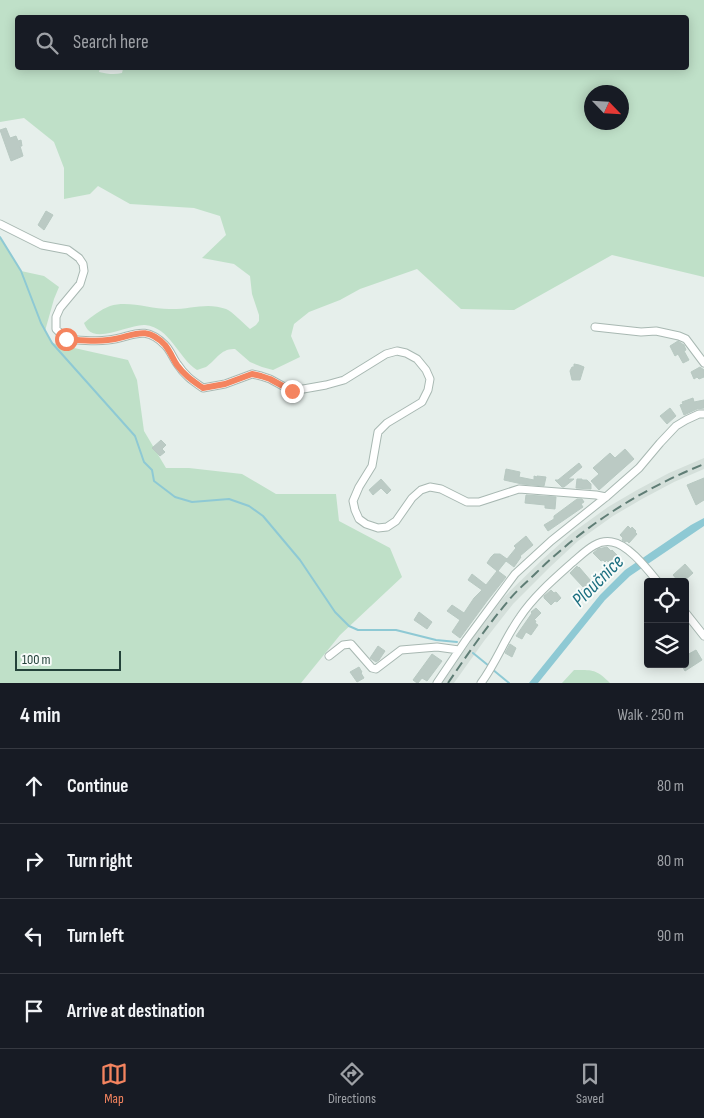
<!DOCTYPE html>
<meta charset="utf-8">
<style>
:root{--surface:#171b24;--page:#20242c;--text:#f1f3f6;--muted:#9ea1a6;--line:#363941;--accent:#f4845f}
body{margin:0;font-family:"Sofia Sans Condensed",sans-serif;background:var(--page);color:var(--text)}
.controls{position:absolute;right:15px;bottom:15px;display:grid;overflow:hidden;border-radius:5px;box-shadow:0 2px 12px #0003}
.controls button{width:45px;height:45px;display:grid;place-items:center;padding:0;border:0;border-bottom:1px solid var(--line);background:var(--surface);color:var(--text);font:25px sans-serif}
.compass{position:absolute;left:584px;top:85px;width:45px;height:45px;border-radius:50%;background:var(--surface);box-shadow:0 2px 12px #0003;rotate:115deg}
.scale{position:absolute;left:15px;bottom:12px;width:106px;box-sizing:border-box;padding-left:5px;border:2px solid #24423a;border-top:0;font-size:14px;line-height:18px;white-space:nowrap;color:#24423a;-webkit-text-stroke:4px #f7fbf9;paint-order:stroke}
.stop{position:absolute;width:15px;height:15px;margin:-11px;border:4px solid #f4845f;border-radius:50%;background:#fff}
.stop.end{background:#f4845f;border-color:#fff;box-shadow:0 1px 5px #0008}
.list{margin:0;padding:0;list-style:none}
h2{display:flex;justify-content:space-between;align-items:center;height:65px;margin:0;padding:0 20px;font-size:21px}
h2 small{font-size:16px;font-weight:400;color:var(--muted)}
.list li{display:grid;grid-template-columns:32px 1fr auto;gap:15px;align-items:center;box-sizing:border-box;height:75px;padding:0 20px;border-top:1px solid var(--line)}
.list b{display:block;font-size:19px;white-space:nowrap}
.list em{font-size:16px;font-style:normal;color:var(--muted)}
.icon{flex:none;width:28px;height:28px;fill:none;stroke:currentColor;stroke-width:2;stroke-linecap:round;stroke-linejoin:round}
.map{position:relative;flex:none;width:704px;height:683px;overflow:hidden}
.search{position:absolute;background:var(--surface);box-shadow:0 2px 12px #0003;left:15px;right:15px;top:15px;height:55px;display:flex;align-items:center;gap:12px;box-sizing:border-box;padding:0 18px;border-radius:5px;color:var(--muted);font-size:19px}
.sheet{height:365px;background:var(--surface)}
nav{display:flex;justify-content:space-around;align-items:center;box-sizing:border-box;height:70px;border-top:1px solid var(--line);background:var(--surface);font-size:14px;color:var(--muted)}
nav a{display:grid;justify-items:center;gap:2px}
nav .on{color:var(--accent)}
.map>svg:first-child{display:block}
.built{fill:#d4dfda}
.green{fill:#bfe0c8;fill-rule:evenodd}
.water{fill:#8ec9d4}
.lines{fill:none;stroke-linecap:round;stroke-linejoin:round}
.stream{stroke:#8ec9d4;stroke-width:2}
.building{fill:#bbcac4;stroke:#b8c9c2}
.street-casing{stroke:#a8b8b2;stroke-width:9}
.street{stroke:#fff;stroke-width:7}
.rail{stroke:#5f7d75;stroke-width:2;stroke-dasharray:10 5;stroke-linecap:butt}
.route{stroke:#f4845f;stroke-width:6}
.labels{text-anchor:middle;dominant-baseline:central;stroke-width:4;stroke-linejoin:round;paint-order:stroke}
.water-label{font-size:20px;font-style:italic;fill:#1c6f80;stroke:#f7fbf9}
</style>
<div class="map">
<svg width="704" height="683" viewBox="0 0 704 683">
<rect width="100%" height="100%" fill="#e6efeb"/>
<!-- built -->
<path class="built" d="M 704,458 L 704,469 L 674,482 L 642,499 L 613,516 L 578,541 L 550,567 L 513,604 L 484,641 L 454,683 L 442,683 L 475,635 L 504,597 L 543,559 L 572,533 L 608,507 L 637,490 L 669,473 Z"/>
<!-- green -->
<path class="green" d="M 0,0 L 704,0 L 704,277 L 612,255 L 514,310 L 461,309 L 417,269 L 360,289 L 340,300 L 309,312 L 294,324 L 291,336 L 300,357 L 273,370 L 262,367 L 250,362 L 235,349 C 221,348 216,360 206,367 C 205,367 198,370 197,370 C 178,358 171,328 145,325 C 130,324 100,342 88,330 C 86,328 85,325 84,323 C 92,316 100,310 110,306 C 130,300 152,310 172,309 C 191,309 208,302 226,309 C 232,311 244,324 250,329 L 256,325 L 259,321 L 259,315 L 252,294 L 250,276 L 234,264 L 202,258 L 226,235 L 220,216 L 194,208 L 130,204 L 98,186 L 90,194 L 64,199 L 64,168 L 54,142 L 24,118 L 0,122 ZM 18,18 L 686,18 L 686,68 L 122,68 L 123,69 L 122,73 C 115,75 107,74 99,72 L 100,68 L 18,68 ZM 592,92 L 622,92 L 622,122 L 592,122 Z
M 0,238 L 21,271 L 44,276 L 59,287 L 54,299 L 45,331 L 52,343 L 128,360 L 137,380 L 144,431 L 166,468 L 189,468 L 242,474 L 276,494 L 336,494 L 339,521 L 390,548 L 402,577 L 340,635 L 301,683 L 0,683 Z
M 574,670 C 593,670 596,669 610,683 L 562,683 Z"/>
<!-- water -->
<path class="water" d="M 704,518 L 704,526 L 630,576 L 605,600 L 538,683 L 529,683 L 600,595 L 625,570 L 691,525 Z"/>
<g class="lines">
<!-- stream -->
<path class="stream" d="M 0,237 L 21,271 L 41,323 L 52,343 L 135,436 L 144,462 L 152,470 L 154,481 L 175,497 L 192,502 L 229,499 L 249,506 L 263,516 L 300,560 L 335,612 L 349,626 L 358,630 L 396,630 L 436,640 L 457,642
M 473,653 L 489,666
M 492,669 L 509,683"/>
</g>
<!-- building -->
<path class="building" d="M 6,128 L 10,138 L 16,136 L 18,141 L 21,140 L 22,146 L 20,146 L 23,156 L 11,161 L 0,130 Z
M 46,211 L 53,215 L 44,230 L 38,225 Z
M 678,341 L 684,345 L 686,350 L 684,351 L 689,360 L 683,363 L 678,354 L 675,356 L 670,346 Z
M 574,364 L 579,365 L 584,367 L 580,380 L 572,380 L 570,371 L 572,367 L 574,367 Z
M 700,367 L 704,370 L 704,377 L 699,379 L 697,377 L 694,379 L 691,372 Z
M 693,398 L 694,402 L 704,400 L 704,408 L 697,409 L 684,415 L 680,405 L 683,404 L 682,402 Z
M 670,408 L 676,416 L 667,424 L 660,416 Z
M 161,440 L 166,445 L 162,449 L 165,452 L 160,456 L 152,448 Z
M 625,449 L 634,459 L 599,490 L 591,481 L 599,474 L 593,468 L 610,453 L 615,458 Z
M 579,463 L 582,467 L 568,479 L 574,479 L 564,487 L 562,487 L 555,480 L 558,480 Z
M 506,469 L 520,472 L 519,477 L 534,480 L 534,476 L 537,477 L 537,476 L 546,477 L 544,486 L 522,484 L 504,480 Z
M 704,478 L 704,500 L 696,505 L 687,485 Z
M 381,479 L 391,490 L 387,494 L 381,488 L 373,495 L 369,490 Z
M 577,479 L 582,479 L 582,480 L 587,480 L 591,484 L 591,489 L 576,488 Z
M 526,495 L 556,497 L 555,509 L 545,508 L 545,505 L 525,503 Z
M 577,499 L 582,499 L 584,502 L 581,504 L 583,507 L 548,531 L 544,525 L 554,519 L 554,516 Z
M 628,526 L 631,529 L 632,527 L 636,531 L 635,532 L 637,534 L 629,543 L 627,541 L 625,542 L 622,540 L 623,538 L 620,535 Z
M 526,536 L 533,545 L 520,556 L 521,557 L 514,567 L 506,561 L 498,571 L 506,577 L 487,601 L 460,638 L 452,632 L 460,620 L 447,611 L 452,605 L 464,613 L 474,598 L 482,590 L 468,580 L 472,574 L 486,585 L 497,571 L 487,563 L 491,557 L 494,554 L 500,554 L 507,559 L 516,548 L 514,546 Z
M 607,547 L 611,551 L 612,550 L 617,555 L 611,561 L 610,560 L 608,562 L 607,560 L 605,562 L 603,560 L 601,561 L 593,553 L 598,549 Z
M 685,564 L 693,573 L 683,582 L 679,582 L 673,575 Z
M 577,566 L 578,568 L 579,567 L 591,581 L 593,579 L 597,584 L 586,595 L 581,590 L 584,588 L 570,573 Z
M 551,590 L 554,593 L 556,592 L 561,598 L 557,602 L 555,601 L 551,605 L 544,598 L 544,596 Z
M 536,608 L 541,613 L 534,620 L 536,621 L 535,623 L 538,625 L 531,635 L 526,632 L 522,639 L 516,636 L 532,613 L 531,612 Z
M 419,612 L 432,622 L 427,629 L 414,620 Z
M 510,644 L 516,648 L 512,657 L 505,653 Z
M 378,646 L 385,651 L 379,660 L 376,662 L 370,658 Z
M 696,650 L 702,660 L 685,671 L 681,664 L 685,664 L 685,656 Z
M 432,654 L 442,661 L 427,681 L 422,678 L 418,683 L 417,683 L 413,680 Z
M 359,667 L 362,672 L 361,673 L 364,678 L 357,682 L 350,672 Z"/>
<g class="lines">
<defs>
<path id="street" d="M 0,224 L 42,245 L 68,250 L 79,258 L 83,264 L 84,271 L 80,284 L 60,308 L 56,317 L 56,329 L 66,339 C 80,340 94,342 108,340 C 132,338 143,323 165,345 C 171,351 173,359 178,365 C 185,376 193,381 203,388 L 225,384 L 252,374 L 261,376 L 270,379 L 292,391 L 326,385 L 344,380 L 386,354 L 397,351 L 406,353 L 417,359 L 426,370 L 430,379 L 428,390 L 422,402 L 387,423 L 378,432 L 372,466 L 359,487 L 353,501 L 355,510 L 359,519 L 366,524 L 378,528 L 387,527 L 396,521 L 412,498 L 421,490 L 430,487 L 441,489 L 467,502 L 479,502 L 519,489 L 596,495 L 606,497
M 595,327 L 641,332 L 656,331 L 679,336 L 686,339 L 704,363
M 685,612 L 704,636
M 329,656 L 343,645 L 351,644 L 372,668 L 376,669 L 401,650 L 437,647 L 459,650
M 437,683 L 466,640 L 515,574 L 551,541 L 606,497 L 639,468 L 660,443 L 676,426 L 686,420 L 699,414 L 704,414
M 481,683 C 496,663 505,638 520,617 C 534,596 554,579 573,562 C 584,553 596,539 612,542 C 628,544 648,570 658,582"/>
</defs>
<!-- street casing -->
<use href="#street" class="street-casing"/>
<!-- street -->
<use href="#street" class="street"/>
<!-- rail -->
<path class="rail" d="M 448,683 C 467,655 487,626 509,600 C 517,590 527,582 536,573 C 585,525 640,490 704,464"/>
</g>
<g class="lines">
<!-- route -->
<path class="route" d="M 66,339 C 80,340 94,342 108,340 C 132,338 144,323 165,345 C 170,351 173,359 177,365 C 185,376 193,381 203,388 L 225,384 L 252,374 L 261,376 L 270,379 L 292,391"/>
</g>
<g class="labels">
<!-- water labels -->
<g class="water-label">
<text transform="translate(598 581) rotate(-45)">Ploučnice</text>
</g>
</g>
</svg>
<div class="controls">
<button><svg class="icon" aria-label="locate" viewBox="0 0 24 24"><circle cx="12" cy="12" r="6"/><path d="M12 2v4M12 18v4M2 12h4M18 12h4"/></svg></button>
<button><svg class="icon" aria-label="layers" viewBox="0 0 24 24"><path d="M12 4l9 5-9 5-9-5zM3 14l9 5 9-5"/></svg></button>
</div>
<svg class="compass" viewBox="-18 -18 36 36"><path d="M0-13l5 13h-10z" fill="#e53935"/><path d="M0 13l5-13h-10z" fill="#9ea1a6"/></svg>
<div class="scale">100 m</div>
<div class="stop" style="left:66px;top:339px"></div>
<div class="stop end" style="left:292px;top:391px"></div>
<div class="search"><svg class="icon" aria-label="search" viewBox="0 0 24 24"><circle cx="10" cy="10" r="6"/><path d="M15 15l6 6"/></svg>Search here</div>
</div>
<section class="sheet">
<h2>4 min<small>Walk · 250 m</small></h2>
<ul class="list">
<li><svg class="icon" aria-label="ahead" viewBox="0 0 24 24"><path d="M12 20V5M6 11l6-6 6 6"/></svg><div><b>Continue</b></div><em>80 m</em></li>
<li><svg class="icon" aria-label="right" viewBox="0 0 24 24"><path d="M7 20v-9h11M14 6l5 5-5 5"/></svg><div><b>Turn right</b></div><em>80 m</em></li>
<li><svg class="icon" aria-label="left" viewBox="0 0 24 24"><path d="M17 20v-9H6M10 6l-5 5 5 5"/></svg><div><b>Turn left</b></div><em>90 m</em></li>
<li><svg class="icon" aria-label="arrive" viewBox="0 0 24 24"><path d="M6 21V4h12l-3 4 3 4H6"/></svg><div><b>Arrive at destination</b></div></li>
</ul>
</section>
<nav>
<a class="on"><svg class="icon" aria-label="map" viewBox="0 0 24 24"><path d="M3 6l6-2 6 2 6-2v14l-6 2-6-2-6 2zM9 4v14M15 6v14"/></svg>Map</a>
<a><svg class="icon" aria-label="directions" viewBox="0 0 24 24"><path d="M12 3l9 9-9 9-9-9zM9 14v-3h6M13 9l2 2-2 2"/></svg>Directions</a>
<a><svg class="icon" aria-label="saved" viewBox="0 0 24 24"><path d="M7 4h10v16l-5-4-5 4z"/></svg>Saved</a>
</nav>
